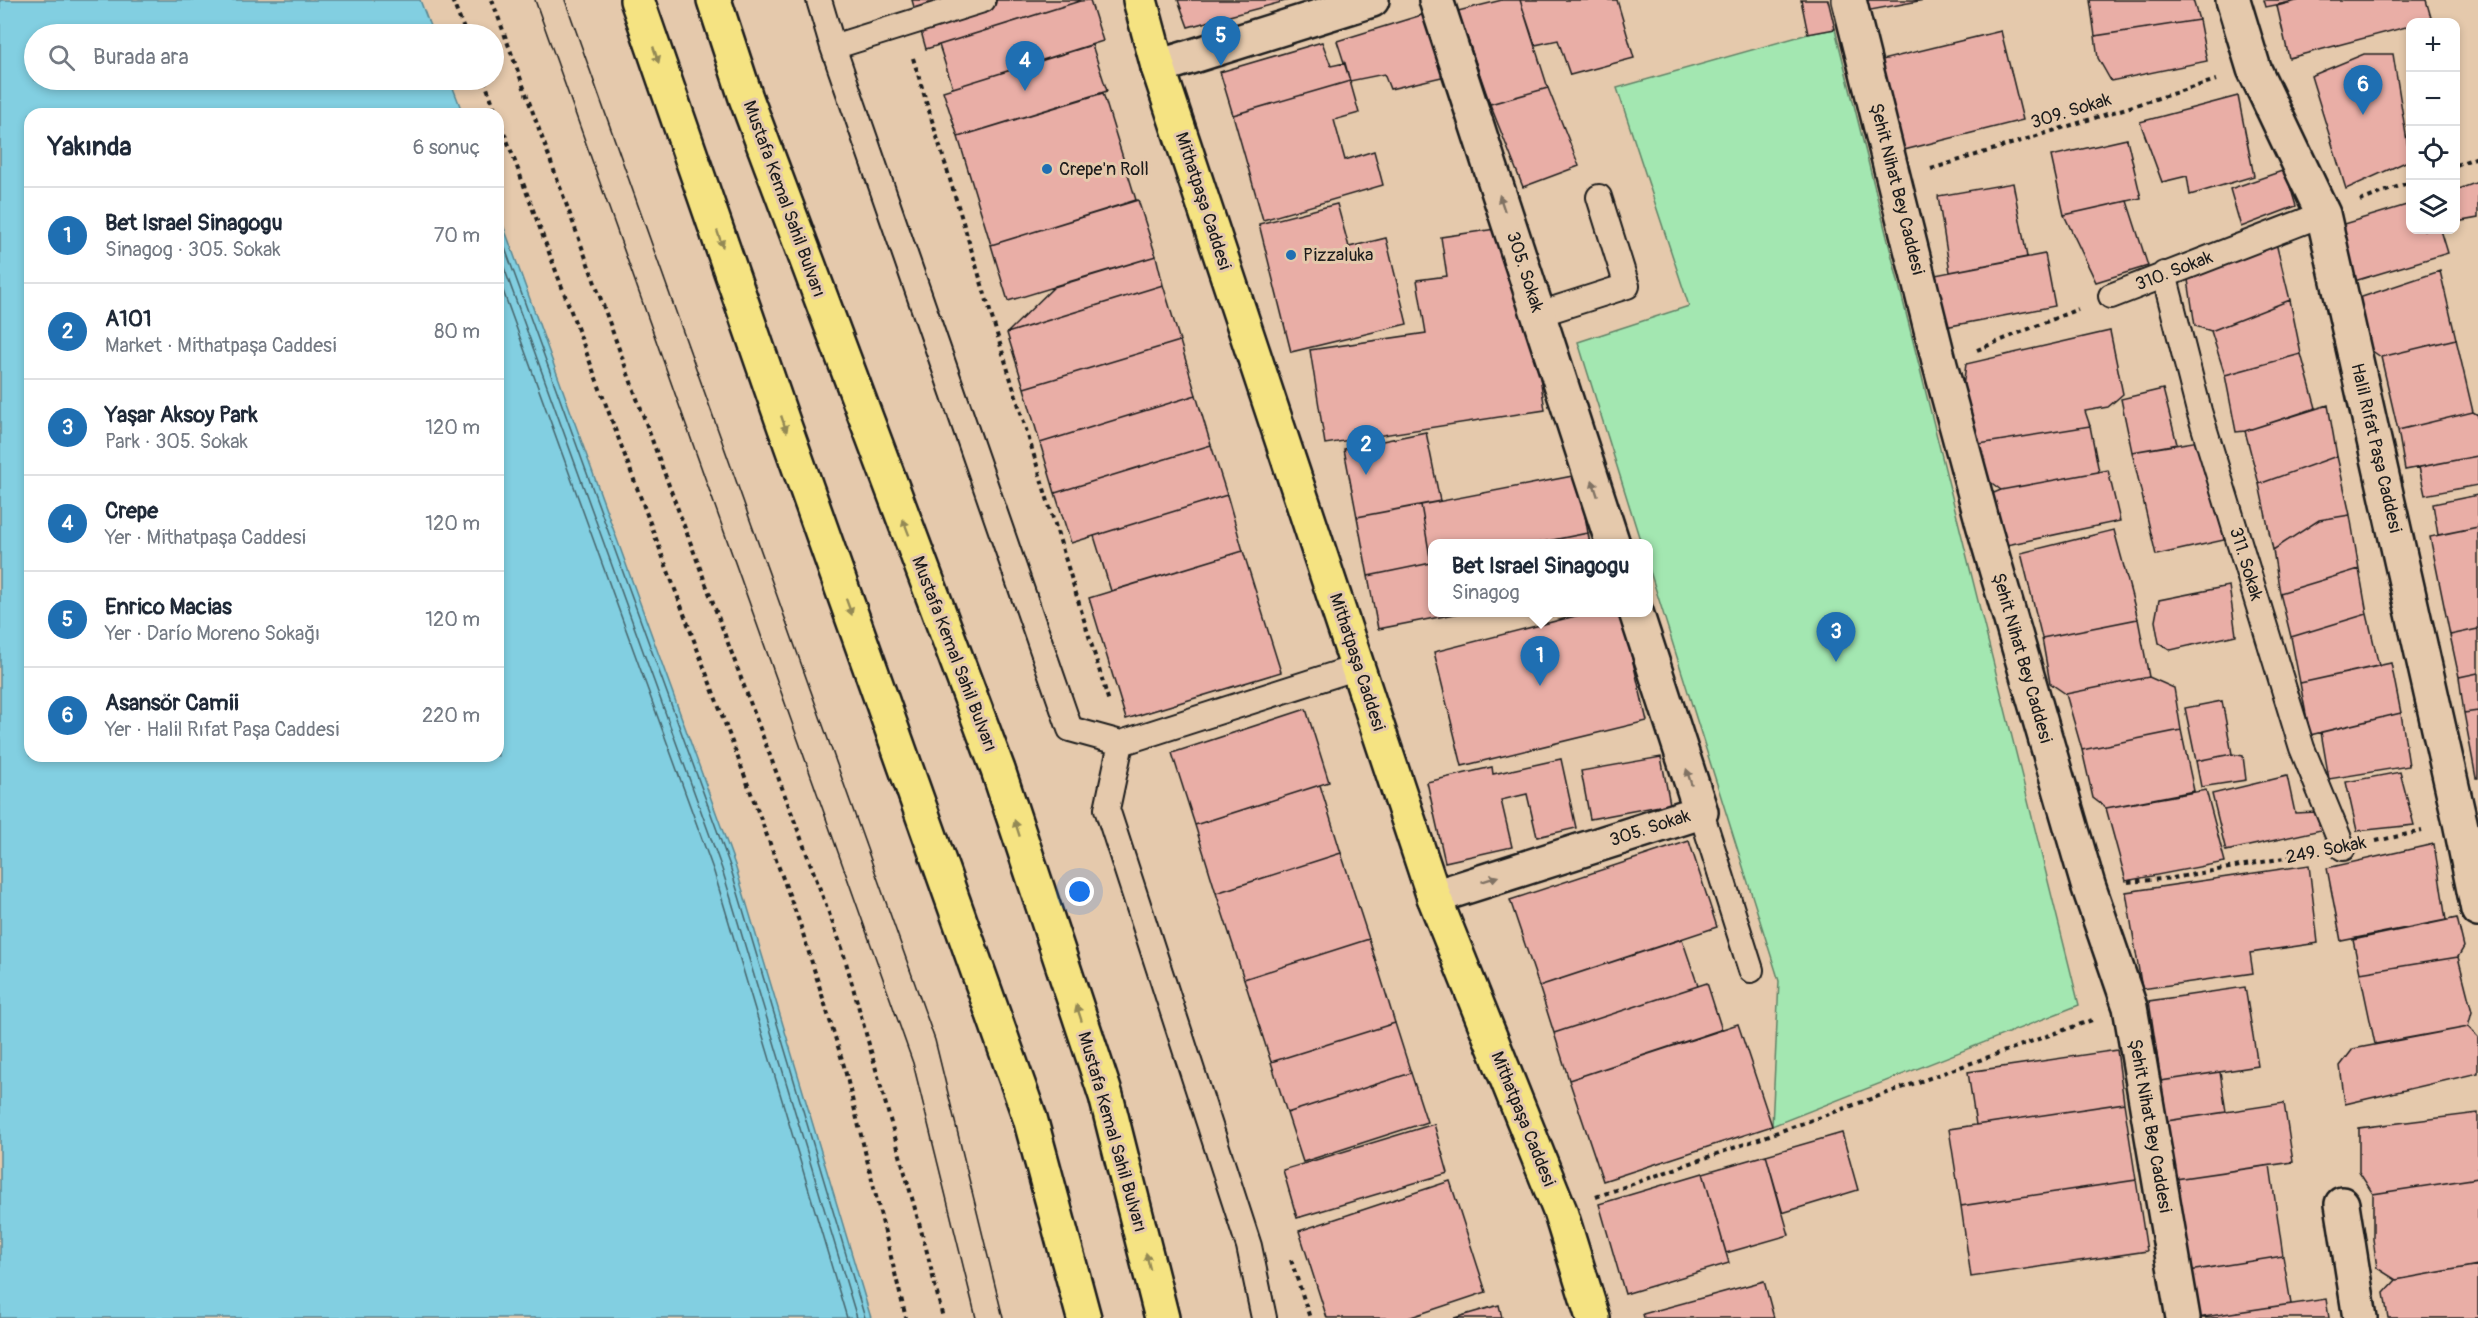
<!DOCTYPE html>
<html lang="tr">
<meta charset="utf-8">
<style>
:root{--surface:#fff;--page:#f6f6f7;--text:#1f2937;--muted:#747a83;--line:#e0e1e3;--accent:#1f6fb2}
body{margin:0;font-family:Pangolin,sans-serif;background:var(--page);color:var(--text)}
.controls{position:absolute;right:18px;top:18px;display:grid;overflow:hidden;border-radius:12px;box-shadow:0 3px 9px #0003}
.controls button{width:54px;height:54px;display:grid;place-items:center;padding:0;border:0;border-bottom:2px solid var(--line);background:var(--surface);color:var(--text);font:30px sans-serif}
.you{position:absolute;left:1080px;top:892px;width:21px;height:21px;margin:-15px;border:4px solid #fff;border-radius:50%;background:#1a73e8;box-shadow:0 0 0 9px #1a73e833}
.badge{display:grid;place-items:center;width:39px;height:39px;border-radius:50%;background:var(--accent);color:#fff;font-size:20px;font-weight:700}
.pin{position:absolute;translate:-50% -50px;filter:drop-shadow(0 2px 3px #0008)}
.pin::after{content:'';position:absolute;top:32px;width:21px;height:18px;background:inherit;clip-path:polygon(0 0,100% 0,50% 100%)}
.popup{position:absolute;left:1428px;top:539px;width:225px;height:78px;box-sizing:border-box;display:grid;place-content:center;border-radius:12px;background:var(--surface);filter:drop-shadow(0 2px 4px #0005);font-size:20px;white-space:nowrap;color:var(--muted)}
.popup b{font-size:22px;color:var(--text)}
.popup::after{content:'';position:absolute;left:50%;top:100%;margin-left:-12px;border:12px solid transparent;border-top-color:var(--surface)}
.list{margin:0;padding:0;list-style:none}
h2{display:flex;justify-content:space-between;align-items:center;height:78px;margin:0;padding:0 24px;font-size:26px}
h2 small{font-size:20px;font-weight:400;color:var(--muted)}
.list li{display:grid;grid-template-columns:39px 1fr auto;gap:18px;align-items:center;box-sizing:border-box;height:96px;padding:0 24px;border-top:2px solid var(--line)}
.list b{display:block;font-size:22px;white-space:nowrap}
.list p{margin:0;font-size:20px;white-space:nowrap;color:var(--muted)}
.list em{font-size:20px;font-style:normal;color:var(--muted)}
.icon{flex:none;width:33px;height:33px;fill:none;stroke:currentColor;stroke-width:2;stroke-linecap:round;stroke-linejoin:round}
.map{position:relative;flex:none;width:2478px;height:1318px;overflow:hidden}
.search{position:absolute;background:var(--surface);box-shadow:0 3px 9px #0003;left:24px;top:24px;width:480px;height:66px;display:flex;align-items:center;gap:15px;box-sizing:border-box;padding:0 21px;border-radius:33px;color:var(--muted);font-size:22px}
.panel{position:absolute;background:var(--surface);box-shadow:0 3px 9px #0003;left:24px;top:108px;width:480px;height:654px;border-radius:18px}
.map>svg:first-child{display:block}
.green{fill:#a3e7b1;stroke:#608266;stroke-width:1.5}
.water{fill:#82cfe1;stroke:#598792;stroke-width:1.5}
.lines{fill:none;stroke-linecap:round;stroke-linejoin:round}
.shore{stroke:#45646b;stroke-width:1.5}
.building{fill:#e9aea6;stroke:#1c1c1c;stroke-width:1.5}
.service-casing{stroke:#1c1c1c;stroke-width:28}
.pedestrian-casing{stroke:#1c1c1c;stroke-width:38}
.minor-casing{stroke:#1c1c1c;stroke-width:38}
.tertiary-casing{stroke:#1c1c1c;stroke-width:38}
.primary-casing{stroke:#1c1c1c;stroke-width:38}
.path{stroke:#1c1c1c;stroke-width:4;stroke-dasharray:4.5 4.5;stroke-linecap:butt}
.service{stroke:#e5c9ac;stroke-width:24}
.pedestrian{stroke:#e5c9ac;stroke-width:33}
.minor{stroke:#e5c9ac;stroke-width:33}
.tertiary{stroke:#e5c9ac;stroke-width:33}
.primary{stroke:#f5e382;stroke-width:33}
.tram{stroke:#1c1c1c;stroke-width:1.5}
.oneway{fill:#938954}
.oneway2{fill:#807264}
.poi-dot{fill:#1f6fb2;stroke:#e5c9ac;stroke-width:2}
.labels{text-anchor:middle;dominant-baseline:central;stroke-width:6;stroke-linejoin:round;paint-order:stroke}
.street-label{font-size:18px;fill:#1c1c1c;stroke:#e5c9ac}
.poi-label{font-size:18px;fill:#1c1c1c;stroke:#e5c9ac;text-anchor:start}
</style>
<div class="map">
<svg width="2478" height="1318" viewBox="0 0 2478 1318">
<rect width="100%" height="100%" fill="#e5c9ac"/>
<filter id="ink" filterUnits="userSpaceOnUse"><feTurbulence type="fractalNoise" baseFrequency=".0167" numOctaves="2"/><feDisplacementMap in="SourceGraphic" scale="12" xChannelSelector="R" yChannelSelector="G"/><feConvolveMatrix kernelMatrix="1 2 1 2 8 2 1 2 1" color-interpolation-filters="sRGB"/></filter>
<g filter="url(#ink)">
<!-- green -->
<path class="green" d="M 1835,29 L 2079,1005 L 1772,1126 L 1779,981 L 1648,565 L 1648,544 L 1641,543 L 1578,342 L 1689,306 L 1617,88 L 1808,34 Z"/>
<!-- water -->
<path class="water" d="M 0,0 L 420,0 L 433,34 L 34,34 L 34,80 L 450,80 L 463,114 L 30,114 L 30,756 L 498,756 L 498,211 L 735,865 L 871,1318 L 0,1318 Z"/>
<g class="lines">
<!-- shore -->
<path class="shore" d="M 498,229 L 730,866 L 865,1318
M 498,251 L 722,869 L 857,1318
M 498,277 L 714,872 L 847,1318"/>
</g>
<!-- building -->
<path class="building" d="M 912,0 L 1080,0 L 1080,1 L 926,49 Z
M 1090,0 L 1103,41 L 953,88 L 939,45 L 1080,1 Z
M 1178,0 L 1289,0 L 1188,27 Z
M 1502,0 L 1520,0 L 1548,88 L 1490,104 L 1458,11 Z
M 1520,0 L 1617,0 L 1634,58 L 1570,75 L 1558,40 L 1535,45 Z
M 1801,0 L 1828,0 L 1835,29 L 1808,34 Z
M 1852,0 L 1924,0 L 1855,13 Z
M 2090,0 L 2193,0 L 2199,20 L 2095,36 Z
M 2264,0 L 2300,0 L 2266,7 Z
M 2300,0 L 2426,0 L 2432,21 L 2410,22 L 2410,26 L 2289,58 L 2277,6 Z
M 1425,14 L 1446,76 L 1390,89 L 1384,74 L 1350,81 L 1337,41 Z
M 2199,20 L 2207,61 L 2111,81 L 2098,58 L 2095,36 Z
M 2001,31 L 2023,120 L 1904,150 L 1882,60 Z
M 1322,42 L 1331,66 L 1345,63 L 1350,81 L 1233,115 L 1220,72 Z
M 1092,45 L 1107,91 L 958,137 L 943,91 Z
M 2364,54 L 2393,54 L 2410,160 L 2346,189 L 2311,76 Z
M 1350,81 L 1359,113 L 1334,120 L 1345,160 L 1374,151 L 1383,185 L 1263,220 L 1233,115 Z
M 1548,88 L 1579,166 L 1523,187 L 1490,104 Z
M 1103,93 L 1136,200 L 991,245 L 958,137 Z
M 2238,96 L 2254,176 L 2190,195 L 2187,176 L 2162,182 L 2140,122 Z
M 2127,139 L 2141,198 L 2064,215 L 2051,156 Z
M 2285,170 L 2296,206 L 2241,227 L 2230,189 Z
M 2478,182 L 2478,218 L 2456,222 L 2456,190 Z
M 2013,183 L 2027,257 L 1950,272 L 1938,196 Z
M 1138,200 L 1156,256 L 1008,301 L 991,245 Z
M 2127,201 L 2148,266 L 2096,282 L 2064,215 Z
M 1337,204 L 1349,247 L 1386,238 L 1407,324 L 1291,352 L 1259,224 Z
M 2410,204 L 2410,230 L 2441,230 L 2448,253 L 2351,282 L 2337,226 Z
M 1509,227 L 1531,317 L 1545,410 L 1325,444 L 1310,350 L 1426,333 L 1417,280 L 1447,276 L 1441,237 Z
M 2276,243 L 2290,300 L 2211,331 L 2195,326 L 2187,273 Z
M 2045,254 L 2055,306 L 1945,327 L 1935,275 Z
M 1156,256 L 1163,285 L 1007,333 L 1055,286 Z
M 2440,271 L 2456,339 L 2381,357 L 2368,348 L 2353,300 Z
M 1163,285 L 1180,341 L 1024,388 L 1007,333 Z
M 2290,300 L 2301,354 L 2225,375 L 2211,331 Z
M 2110,331 L 2123,394 L 2108,407 L 2085,411 L 2090,426 L 1973,445 L 1962,395 L 1966,364 Z
M 2456,339 L 2473,412 L 2398,430 L 2381,357 Z
M 1180,341 L 1196,395 L 1040,443 L 1024,388 Z
M 2301,354 L 2316,408 L 2245,431 L 2236,432 L 2225,375 Z
M 2163,389 L 2177,444 L 2132,452 L 2121,399 Z
M 1196,395 L 1211,445 L 1055,493 L 1040,443 Z
M 2328,405 L 2337,456 L 2259,484 L 2245,431 Z
M 2473,412 L 2478,415 L 2478,456 L 2405,470 L 2398,430 Z
M 2090,426 L 2099,472 L 2001,490 L 1980,474 L 1973,445 Z
M 1426,432 L 1440,501 L 1357,517 L 1344,449 Z
M 2205,440 L 2224,540 L 2156,555 L 2132,452 Z
M 1211,445 L 1227,495 L 1071,543 L 1055,493 Z
M 2337,456 L 2350,515 L 2319,520 L 2273,550 L 2259,484 Z
M 2478,456 L 2478,485 L 2425,495 L 2419,467 Z
M 2108,470 L 2120,521 L 2002,546 L 1989,495 L 2001,490 Z
M 1578,475 L 1588,533 L 1533,544 L 1432,544 L 1431,563 L 1421,505 Z
M 1227,495 L 1243,551 L 1111,591 L 1094,536 Z
M 2478,495 L 2478,527 L 2438,535 L 2433,504 Z
M 1421,505 L 1431,563 L 1368,576 L 1357,517 Z
M 2350,515 L 2359,569 L 2280,593 L 2273,550 L 2319,520 Z
M 2478,527 L 2478,629 L 2450,635 L 2430,537 Z
M 2114,530 L 2138,619 L 2042,638 L 2021,553 Z
M 1588,533 L 1590,544 L 1533,544 Z
M 1243,551 L 1281,672 L 1126,719 L 1089,598 Z
M 1431,563 L 1432,612 L 1465,612 L 1378,629 L 1368,576 Z
M 2359,569 L 2367,614 L 2291,637 L 2280,593 Z
M 2229,586 L 2236,635 L 2171,650 L 2159,643 L 2155,621 L 2159,600 Z
M 1591,612 L 1621,612 L 1647,721 L 1462,766 L 1434,652 Z
M 2367,614 L 2379,666 L 2300,683 L 2291,637 Z
M 2138,619 L 2149,677 L 2066,694 L 2050,683 L 2042,638 Z
M 2478,629 L 2478,673 L 2459,677 L 2450,635 Z
M 2391,663 L 2401,713 L 2310,735 L 2300,683 Z
M 2478,673 L 2478,711 L 2464,713 L 2459,677 Z
M 2149,677 L 2174,688 L 2181,730 L 2082,750 L 2066,694 Z
M 2222,701 L 2232,754 L 2196,761 L 2185,708 Z
M 1306,709 L 1329,782 L 1195,825 L 1172,753 Z
M 2478,711 L 2478,778 L 2476,778 L 2464,713 Z
M 2401,713 L 2409,766 L 2329,779 L 2321,732 Z
M 2181,730 L 2194,791 L 2106,808 L 2093,798 L 2082,750 Z
M 2232,754 L 2243,756 L 2246,780 L 2201,787 L 2196,761 Z
M 1661,757 L 1670,804 L 1590,819 L 1581,771 Z
M 1561,759 L 1576,828 L 1537,837 L 1527,794 L 1501,800 L 1512,847 L 1445,862 L 1427,782 L 1492,767 L 1493,774 Z
M 2400,772 L 2414,825 L 2357,831 L 2346,782 Z
M 2287,776 L 2295,813 L 2317,812 L 2321,830 L 2226,851 L 2212,794 Z
M 1320,785 L 1341,853 L 1216,893 L 1195,825 Z
M 2206,790 L 2225,862 L 2126,881 L 2106,808 Z
M 1689,841 L 1717,927 L 1539,986 L 1510,900 Z
M 2434,844 L 2446,920 L 2341,941 L 2327,868 Z
M 1341,853 L 1369,939 L 1244,979 L 1216,893 Z
M 2309,865 L 2318,943 L 2250,953 L 2253,973 L 2142,989 L 2126,892 Z
M 2457,918 L 2464,947 L 2458,957 L 2360,973 L 2353,940 Z
M 1369,939 L 1395,1023 L 1271,1062 L 1244,979 Z
M 1682,939 L 1698,986 L 1554,1033 L 1539,986 Z
M 2458,957 L 2472,1012 L 2468,1027 L 2375,1044 L 2360,973 Z
M 1707,983 L 1722,1030 L 1569,1080 L 1554,1033 Z
M 2245,987 L 2258,1066 L 2161,1081 L 2149,1001 Z
M 1395,1023 L 1411,1073 L 1287,1113 L 1271,1062 Z
M 1738,1024 L 1772,1126 L 1603,1181 L 1569,1080 Z
M 2468,1027 L 2478,1037 L 2478,1073 L 2345,1104 L 2340,1066 L 2353,1049 Z
M 2117,1050 L 2124,1103 L 1976,1125 L 1968,1072 Z
M 2220,1072 L 2226,1112 L 2167,1121 L 2161,1081 Z
M 1411,1073 L 1427,1122 L 1303,1162 L 1287,1113 Z
M 2124,1103 L 2136,1180 L 1961,1206 L 1949,1129 Z
M 2284,1103 L 2293,1162 L 2176,1179 L 2167,1121 Z
M 2478,1113 L 2478,1178 L 2373,1194 L 2359,1172 L 2359,1128 Z
M 1434,1124 L 1448,1173 L 1297,1218 L 1283,1170 Z
M 1842,1133 L 1858,1190 L 1782,1213 L 1766,1155 Z
M 1766,1155 L 1789,1235 L 1726,1253 L 1703,1173 Z
M 2270,1165 L 2283,1256 L 2189,1271 L 2176,1179 Z
M 1703,1173 L 1729,1263 L 1625,1294 L 1599,1204 Z
M 2478,1178 L 2478,1265 L 2396,1280 L 2377,1268 L 2373,1239 L 2373,1194 Z
M 2136,1180 L 2147,1251 L 1971,1277 L 1961,1206 Z
M 1450,1181 L 1486,1292 L 1408,1318 L 1327,1318 L 1299,1231 Z
M 2283,1256 L 2291,1304 L 2197,1318 L 2189,1271 Z
M 2478,1265 L 2478,1318 L 2388,1318 L 2384,1293 L 2396,1280 Z
M 1764,1281 L 1774,1318 L 1644,1318 L 1643,1314 Z
M 2326,1299 L 2329,1318 L 2197,1318 Z
M 1499,1305 L 1502,1318 L 1454,1318 Z"/>
<g class="lines">
<defs>
<path id="service" d="M 819,0 L 833,47 L 1070,729 L 1121,743 L 1358,667
M 833,47 L 983,0
M 2164,274 L 2199,411 L 2302,748 L 2343,848
M 2111,296 L 2323,214
M 1539,314 L 1627,286 L 1599,197
M 1121,743 L 1107,809 L 1249,1246 L 1264,1318
M 1701,812 L 1751,970"/>
<path id="pedestrian" d="M 1158,67 L 1372,0"/>
<path id="minor" d="M 1436,0 L 1613,544
M 1849,0 L 1940,365 L 1983,524 L 2088,885 L 2130,1007 L 2183,1318
M 1434,897 L 1701,812 L 1636,612
M 2342,1204 L 2360,1318"/>
<path id="tertiary" d="M 2233,0 L 2254,69 L 2323,214 L 2460,822 L 2478,910"/>
<path id="primary" d="M 637,0 L 784,425 L 1030,1118 L 1084,1318
M 714,0 L 746,98 L 998,770 L 1106,1096 L 1162,1318
M 1140,0 L 1158,67 L 1434,897 L 1560,1211 L 1593,1318"/>
</defs>
<!-- service casing -->
<use href="#service" class="service-casing"/>
<!-- pedestrian casing -->
<use href="#pedestrian" class="pedestrian-casing"/>
<!-- minor casing -->
<use href="#minor" class="minor-casing"/>
<!-- tertiary casing -->
<use href="#tertiary" class="tertiary-casing"/>
<!-- primary casing -->
<use href="#primary" class="primary-casing"/>
<!-- path -->
<path class="path" d="M 452,0 L 466,34
M 492,0 L 655,448 L 842,948 L 926,1248 L 943,1318
M 913,58 L 1109,702
M 484,80 L 497,114
M 498,116 L 800,924 L 844,1066 L 906,1318
M 2456,165 L 2478,157
M 1931,169 L 2216,80
M 2360,201 L 2410,182
M 1977,350 L 2078,309
M 2376,841 L 2422,831
M 2128,882 L 2173,878 L 2307,854
M 1596,1197 L 2092,1020
M 1291,1260 L 1310,1318"/>
<!-- service -->
<use href="#service" class="service"/>
<!-- pedestrian -->
<use href="#pedestrian" class="pedestrian"/>
<!-- minor -->
<use href="#minor" class="minor"/>
<!-- tertiary -->
<use href="#tertiary" class="tertiary"/>
<!-- primary -->
<use href="#primary" class="primary"/>
<!-- tram -->
<path class="tram" d="M 535,0 L 913,1063 L 976,1318
M 565,0 L 935,1040 L 1003,1318"/>
</g>
<!-- one-way arrows -->
<defs><path id="oneway-solid" d="M-6-.8H1V-3.2L6.5 0L1 3.2V.8H-6Z" transform="scale(1.5)"/></defs>
<g class="oneway">
<use href="#oneway-solid" transform="translate(656 55) rotate(71)"/>
<use href="#oneway-solid" transform="translate(720 239) rotate(71)"/>
<use href="#oneway-solid" transform="translate(784 424) rotate(71)"/>
<use href="#oneway-solid" transform="translate(906 527) rotate(-111)"/>
<use href="#oneway-solid" transform="translate(849 607) rotate(70)"/>
<use href="#oneway-solid" transform="translate(1017 828) rotate(-108)"/>
<use href="#oneway-solid" transform="translate(1079 1013) rotate(-108)"/>
<use href="#oneway-solid" transform="translate(1148 1261) rotate(-104)"/>
</g>
<g class="oneway2">
<use href="#oneway-solid" transform="translate(1502 203) rotate(-108)"/>
<use href="#oneway-solid" transform="translate(1595 488) rotate(-108)"/>
<use href="#oneway-solid" transform="translate(1689 777) rotate(-108)"/>
<use href="#oneway-solid" transform="translate(1490 879) rotate(-18)"/>
</g>
</g>
<!-- markers -->
<g class="poi-dot">
<circle cx="1047" cy="169" r="6"/>
<circle cx="1291" cy="255" r="6"/>
</g>
<g class="labels">
<!-- street labels -->
<g class="street-label">
<text transform="translate(2071 111) rotate(-17)">309. Sokak</text>
<text transform="translate(1897 189) rotate(76)">Şehit Nihat Bey Caddesi</text>
<text transform="translate(784 199) rotate(70)">Mustafa Kemal Sahil Bulvarı</text>
<text transform="translate(1203 201) rotate(72)">Mithatpaşa Caddesi</text>
<text transform="translate(2174 271) rotate(-21)">310. Sokak</text>
<text transform="translate(1525 272) rotate(72)">305. Sokak</text>
<text transform="translate(2376 448) rotate(77)">Halil Rıfat Paşa Caddesi</text>
<text transform="translate(2246 564) rotate(73)">311. Sokak</text>
<text transform="translate(954 654) rotate(69)">Mustafa Kemal Sahil Bulvarı</text>
<text transform="translate(2022 658) rotate(74)">Şehit Nihat Bey Caddesi</text>
<text transform="translate(1357 662) rotate(72)">Mithatpaşa Caddesi</text>
<text transform="translate(1650 828) rotate(-18)">305. Sokak</text>
<text transform="translate(2326 850) rotate(-11)">249. Sokak</text>
<text transform="translate(1523 1119) rotate(68)">Mithatpaşa Caddesi</text>
<text transform="translate(2150 1126) rotate(80)">Şehit Nihat Bey Caddesi</text>
<text transform="translate(1112 1132) rotate(74)">Mustafa Kemal Sahil Bulvarı</text>
</g>
<!-- poi labels -->
<g class="poi-label">
<text x="1059" y="169">Crepe'n Roll</text>
<text x="1303" y="255">Pizzaluka</text>
</g>
</g>
</svg>
<div class="controls">
<button>+</button>
<button>−</button>
<button><svg class="icon" aria-label="locate" viewBox="0 0 24 24"><circle cx="12" cy="12" r="6"/><path d="M12 2v4M12 18v4M2 12h4M18 12h4"/></svg></button>
<button><svg class="icon" aria-label="layers" viewBox="0 0 24 24"><path d="M12 4l9 5-9 5-9-5zM3 14l9 5 9-5"/></svg></button>
</div>
<div class="you"></div>
<div class="pin badge" style="left:1540px;top:686px">1</div>
<div class="popup"><b>Bet Israel Sinagogu</b>Sinagog</div>
<div class="pin badge" style="left:1366px;top:475px">2</div>
<div class="pin badge" style="left:1836px;top:662px">3</div>
<div class="pin badge" style="left:1025px;top:91px">4</div>
<div class="pin badge" style="left:1221px;top:66px">5</div>
<div class="pin badge" style="left:2363px;top:115px">6</div>
<div class="search"><svg class="icon" aria-label="search" viewBox="0 0 24 24"><circle cx="10" cy="10" r="6"/><path d="M15 15l6 6"/></svg>Burada ara</div>
<section class="panel">
<h2>Yakında<small>6 sonuç</small></h2>
<ul class="list">
<li><span class="badge">1</span><div><b>Bet Israel Sinagogu</b><p>Sinagog · 305. Sokak</p></div><em>70 m</em></li>
<li><span class="badge">2</span><div><b>A101</b><p>Market · Mithatpaşa Caddesi</p></div><em>80 m</em></li>
<li><span class="badge">3</span><div><b>Yaşar Aksoy Park</b><p>Park · 305. Sokak</p></div><em>120 m</em></li>
<li><span class="badge">4</span><div><b>Crepe</b><p>Yer · Mithatpaşa Caddesi</p></div><em>120 m</em></li>
<li><span class="badge">5</span><div><b>Enrico Macias</b><p>Yer · Darío Moreno Sokağı</p></div><em>120 m</em></li>
<li><span class="badge">6</span><div><b>Asansör Camii</b><p>Yer · Halil Rıfat Paşa Caddesi</p></div><em>220 m</em></li>
</ul>
</section>
</div>
